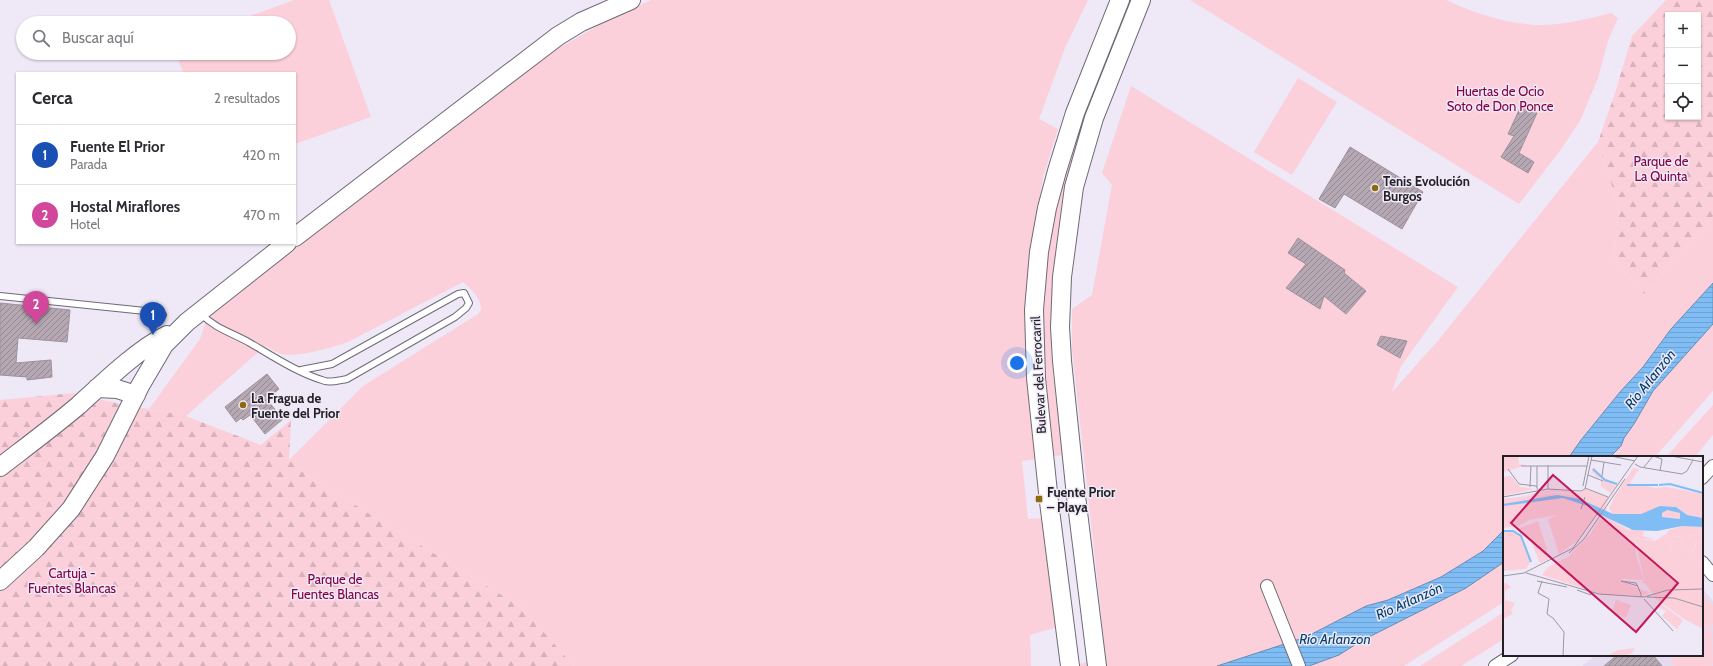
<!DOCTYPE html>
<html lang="es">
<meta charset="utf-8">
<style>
:root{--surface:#fff;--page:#f2f2f3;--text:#2b2b33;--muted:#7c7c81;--line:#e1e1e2;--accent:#b45309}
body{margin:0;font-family:Cabin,sans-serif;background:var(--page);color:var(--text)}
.controls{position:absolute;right:12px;top:12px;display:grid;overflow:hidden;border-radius:0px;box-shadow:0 1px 3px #0004}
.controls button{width:36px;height:36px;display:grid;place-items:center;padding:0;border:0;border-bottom:1px solid var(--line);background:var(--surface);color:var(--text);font:20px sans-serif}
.you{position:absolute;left:1017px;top:363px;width:14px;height:14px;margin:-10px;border:3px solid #fff;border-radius:50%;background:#1a73e8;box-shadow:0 0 0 6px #1a73e833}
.badge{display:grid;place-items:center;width:26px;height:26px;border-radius:50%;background:var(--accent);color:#fff;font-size:13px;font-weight:700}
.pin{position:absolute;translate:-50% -33px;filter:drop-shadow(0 1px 2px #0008)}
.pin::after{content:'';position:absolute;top:21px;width:14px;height:12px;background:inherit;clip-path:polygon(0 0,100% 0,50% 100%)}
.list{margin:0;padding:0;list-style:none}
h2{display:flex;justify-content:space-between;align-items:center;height:52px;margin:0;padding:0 16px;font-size:17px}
h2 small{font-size:13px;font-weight:400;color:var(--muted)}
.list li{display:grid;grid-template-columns:26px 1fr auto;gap:12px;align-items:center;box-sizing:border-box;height:60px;padding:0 16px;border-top:1px solid var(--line)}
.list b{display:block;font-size:15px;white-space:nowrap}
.list p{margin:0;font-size:13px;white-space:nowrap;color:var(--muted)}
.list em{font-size:13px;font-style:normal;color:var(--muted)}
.icon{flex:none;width:22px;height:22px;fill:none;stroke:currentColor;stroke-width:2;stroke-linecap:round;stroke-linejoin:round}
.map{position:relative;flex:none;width:1713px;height:666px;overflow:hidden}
.search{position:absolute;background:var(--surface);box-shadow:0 1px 3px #0004;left:16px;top:16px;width:280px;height:44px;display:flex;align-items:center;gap:10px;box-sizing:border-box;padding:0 14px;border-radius:22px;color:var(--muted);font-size:15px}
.panel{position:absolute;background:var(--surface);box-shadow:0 1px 3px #0004;left:16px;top:72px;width:280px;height:172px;border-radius:0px}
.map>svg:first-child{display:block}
.built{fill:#e4dbf1}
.green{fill:#fbd0db}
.forest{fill:url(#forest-firs);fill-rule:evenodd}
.water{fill:url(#water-rules);stroke:#648eb7}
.building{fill:url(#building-hatch);stroke:#9d919b}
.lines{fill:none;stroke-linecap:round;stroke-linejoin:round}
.lane-casing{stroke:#6f6a76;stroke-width:8}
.street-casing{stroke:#6f6a76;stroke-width:14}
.secondary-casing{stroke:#6f6a76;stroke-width:20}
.lane{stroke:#fff;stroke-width:6}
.street{stroke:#fff;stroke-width:12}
.secondary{stroke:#fff;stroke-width:18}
.poi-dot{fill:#8c6b0d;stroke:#eee8f7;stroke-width:1.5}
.labels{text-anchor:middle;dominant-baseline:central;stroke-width:3;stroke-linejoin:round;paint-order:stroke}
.park-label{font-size:13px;fill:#830241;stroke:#eee8f7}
.poi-label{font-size:13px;font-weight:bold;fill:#222025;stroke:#eee8f7;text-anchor:start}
.street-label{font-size:13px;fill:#222025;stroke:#eee8f7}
.water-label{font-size:14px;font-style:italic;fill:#02416e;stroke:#eee8f7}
.inset-river{fill:none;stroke:#80bdf5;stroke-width:2}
.inset-road{fill:none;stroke:#9c98a3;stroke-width:1}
.view{fill:#c2185b;fill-opacity:0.15;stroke:#c2185b;stroke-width:2}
.inset-edge{fill:none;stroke:#222025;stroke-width:2}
</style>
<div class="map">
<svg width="1713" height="666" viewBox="0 0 1713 666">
<defs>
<pattern id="forest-firs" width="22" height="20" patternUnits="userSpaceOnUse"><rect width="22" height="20" fill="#fbd0db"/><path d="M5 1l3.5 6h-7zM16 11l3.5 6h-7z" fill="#d7b2bc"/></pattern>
<pattern id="water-rules" width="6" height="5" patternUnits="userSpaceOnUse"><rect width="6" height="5" fill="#80bdf5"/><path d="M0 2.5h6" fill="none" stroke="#6ea2d2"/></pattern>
<pattern id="building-hatch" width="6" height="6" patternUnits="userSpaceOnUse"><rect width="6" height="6" fill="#b5a8b2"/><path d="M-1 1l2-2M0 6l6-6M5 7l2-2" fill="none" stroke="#938891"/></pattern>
</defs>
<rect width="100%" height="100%" fill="#eee8f7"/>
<!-- built -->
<path class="built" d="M 1702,588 L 1713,601 L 1713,666 L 1582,666 L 1596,655 L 1702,655 Z"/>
<!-- green -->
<path class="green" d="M 294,0 L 329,0 L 371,117 L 295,144 L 295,73 L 183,73 L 176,53 L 289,53 L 289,23 L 231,23 Z
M 651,0 L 1088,0 L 1065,48 L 1039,119 L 1058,129 L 1043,177 L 1031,254 L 1036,459 L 1022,461 L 1028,519 L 1045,518 L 1057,627 L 1030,635 L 1031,666 L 574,666 L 521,607 L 308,476 L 289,460 L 363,386 L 478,314 L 481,310 C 482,300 471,288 463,282 L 350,341 C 336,347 296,358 282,354 C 277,353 271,349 265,346 L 186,416 L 149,409 L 200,339 L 208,316 L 531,64 L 608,20 Z
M 1129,0 L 1133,0 L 1067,182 L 1060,219 L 1053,288 L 1052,327 L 1053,375 L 1063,455 L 1054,456 L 1044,376 L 1043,327 L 1048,251 L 1054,218 L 1070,151 Z
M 1190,0 L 1446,0 C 1473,13 1505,23 1535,25 C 1560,26 1587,19 1611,13 L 1618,18 L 1608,41 L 1598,78 L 1581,119 L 1562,148 L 1519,204 Z
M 1298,78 L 1337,102 L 1292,175 L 1254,152 Z
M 1131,86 L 1458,287 L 1401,366 L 1392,392 L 1436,343 L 1598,142 L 1619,208 L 1614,259 L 1644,294 L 1713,216 L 1713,391 L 1655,457 L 1504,457 L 1504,602 L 1404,666 L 1070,666 L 1106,658 L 1072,350 L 1072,309 L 1092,295 L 1112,185 L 1102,173 Z
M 1713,405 L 1713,435 L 1695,457 L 1666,457 Z
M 1702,593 L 1713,606 L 1713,624 L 1702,633 Z
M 1504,612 L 1504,639 L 1461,666 L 1420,666 Z
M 1712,627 L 1713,664 L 1711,666 L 1674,666 L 1670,661 L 1677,655 L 1702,655 L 1702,635 Z"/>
<!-- forest -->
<path class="forest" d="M 1666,0 L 1713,0 L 1713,216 L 1644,294 L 1614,259 L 1619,208 L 1598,142 L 1615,93 L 1632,36 ZM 1668,15 L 1698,15 L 1698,117 L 1668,117 Z
M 74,393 L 124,405 L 183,415 L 261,445 L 291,420 L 289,460 L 308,476 L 521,607 L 574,666 L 0,666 L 0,400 Z"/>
<!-- water -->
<path class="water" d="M 1713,283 L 1713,324 L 1653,391 L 1634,424 L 1624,438 L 1621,446 L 1610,457 L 1569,457 L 1581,440 L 1620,392 L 1643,367 L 1671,329 Z
M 1504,530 L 1504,562 L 1466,588 L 1361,641 L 1339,655 L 1309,666 L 1217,666 L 1306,637 L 1366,606 L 1388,600 L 1441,577 L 1483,551 Z"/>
<!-- building -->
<path class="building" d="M 1521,106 L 1537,113 L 1519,153 L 1534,162 L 1528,173 L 1501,157 L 1514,136 L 1508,134 Z
M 1350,147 L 1423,192 L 1402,229 L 1344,194 L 1335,208 L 1319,199 Z
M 1298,238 L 1345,270 L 1344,273 L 1366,291 L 1346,314 L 1324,296 L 1320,309 L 1286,288 L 1306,264 L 1288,253 Z
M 0,303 L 70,310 L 67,342 L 18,338 L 16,363 L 51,360 L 52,377 L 27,380 L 27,377 L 0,375 Z
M 1381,336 L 1407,341 L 1400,358 L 1377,345 Z
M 267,374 L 279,389 L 274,393 L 276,395 L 268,401 L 283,419 L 265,434 L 250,415 L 243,420 L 241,418 L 236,422 L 225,407 Z
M 1617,655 L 1653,655 L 1662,666 L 1604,666 Z"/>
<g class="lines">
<defs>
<path id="lane" d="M 0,296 L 155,312 L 163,315
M 200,313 C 217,330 231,332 250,343 C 274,357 298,373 325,381 C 331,383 340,380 347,379 L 455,317 L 466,308 L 469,303 L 464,293 L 458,294 L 332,364 L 301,370"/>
<path id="street" d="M 1702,478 L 1713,466
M 1702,562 L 1713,575
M 1267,586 L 1299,666
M 1495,666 L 1512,655"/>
<path id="secondary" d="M 295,237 L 558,36 L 581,22 L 631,0
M 97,388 L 117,389 L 136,395
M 0,467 C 26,447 53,427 79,405 C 103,383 138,349 167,335
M 0,581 L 36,548 L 71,509 L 105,456 L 140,386 L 164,345 L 187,322 L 287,243
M 1070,666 L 1049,502 L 1036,378 L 1034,310 L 1039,252 L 1047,208 L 1057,171 L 1075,113 L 1120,0
M 1097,666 L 1076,496 L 1062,361 L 1060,327 L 1062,277 L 1074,187 L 1094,118 L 1141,0"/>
</defs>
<!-- lane casing -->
<use href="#lane" class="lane-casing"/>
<!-- street casing -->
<use href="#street" class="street-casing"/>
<!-- secondary casing -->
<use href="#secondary" class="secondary-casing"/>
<!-- lane -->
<use href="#lane" class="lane"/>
<!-- street -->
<use href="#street" class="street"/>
<!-- secondary -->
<use href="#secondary" class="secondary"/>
</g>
<!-- markers -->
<g class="poi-dot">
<circle cx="1375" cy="188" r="4"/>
<circle cx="243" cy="405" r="4"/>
<rect x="1035" y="495" width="8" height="8" rx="2"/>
</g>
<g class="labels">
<!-- park labels -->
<g class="park-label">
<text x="1500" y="91">Huertas de Ocio<tspan x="1500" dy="15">Soto de Don Ponce</tspan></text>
<text x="1661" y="161">Parque de<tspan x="1661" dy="15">La Quinta</tspan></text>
<text x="72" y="573">Cartuja -<tspan x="72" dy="15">Fuentes Blancas</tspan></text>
<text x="335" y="579">Parque de<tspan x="335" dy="15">Fuentes Blancas</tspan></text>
</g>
<!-- poi labels -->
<g class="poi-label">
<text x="1383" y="181">Tenis Evolución<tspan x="1383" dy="15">Burgos</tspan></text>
<text x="251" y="398">La Fragua de<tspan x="251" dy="15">Fuente del Prior</tspan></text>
<text x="1047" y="492">Fuente Prior<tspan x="1047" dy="15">– Playa</tspan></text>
</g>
<!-- street labels -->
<g class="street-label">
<text transform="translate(1038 375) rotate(-93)">Bulevar del Ferrocarril</text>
</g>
<!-- water labels -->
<g class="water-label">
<text transform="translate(1650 379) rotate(-51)">Río Arlanzón</text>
<text transform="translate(1409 601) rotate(-24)">Río Arlanzón</text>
<text x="1335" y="639">Río Arlanzon</text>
</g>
</g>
<!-- overview -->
<g transform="translate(1503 456)">
<rect width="200" height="200" fill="#eee8f7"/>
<path d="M 0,0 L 15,0 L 16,8 L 23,9 L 2,16 L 0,14 ZM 90,11 L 99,20 L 90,13 L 96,20 L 113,30 L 107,37 L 98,30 L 98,22 L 93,21 L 90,16 L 88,19 ZM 129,12 L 102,51 L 104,53 L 99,60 L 94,58 L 74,85 L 56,98 L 45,63 L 55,59 L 26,64 L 32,50 L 0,54 L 0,43 L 52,37 L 78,39 L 54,36 L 20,40 L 48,34 L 78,36 L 83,33 L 106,42 L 101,51 ZM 130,12 L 136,13 L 127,27 L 129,30 L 136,28 L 151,32 L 164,31 L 200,38 L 200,62 L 184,59 L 173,51 L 162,50 L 138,58 L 110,58 L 106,53 L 111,42 ZM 8,20 L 17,31 L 31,33 L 0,40 L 0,21 ZM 102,60 L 124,73 L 141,75 L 140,80 L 154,84 L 132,82 L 133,99 L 141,124 L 118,123 L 117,125 L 148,137 L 138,140 L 98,138 L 39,119 L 45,111 L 65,101 L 88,77 L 96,63 L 98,64 ZM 35,65 L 47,103 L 37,107 L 27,83 L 16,72 ZM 179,70 L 200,71 L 200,79 L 166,81 L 163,78 L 166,74 ZM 0,75 L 12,76 L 19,82 L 28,105 L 23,113 L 0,115 ZM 177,83 L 188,98 L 194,86 L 200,87 L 200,109 L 168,96 L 169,88 ZM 3,127 L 8,131 L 2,135 L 2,144 L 12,147 L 8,154 L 10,158 L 0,163 L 0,128 ZM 113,144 L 128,149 L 123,162 L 109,156 ZM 158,148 L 180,164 L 174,173 L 159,160 L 163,155 L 155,151 Z" fill="#fbd0db"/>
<path d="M 32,50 L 26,64 L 16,70 L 0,72 L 0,54 ZM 164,54 L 177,57 L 177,63 L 159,61 L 159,57 ZM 163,78 L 166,81 L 200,79 L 200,87 L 193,86 L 188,98 L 177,83 L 169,88 L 168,95 L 200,109 L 200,173 L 181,163 L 153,143 L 142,127 L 138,127 L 141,124 L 132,82 L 152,85 ZM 132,192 L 129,197 L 121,200 L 104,200 L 115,194 Z" fill="#fbd0db"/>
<path d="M 54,39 L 77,43 L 110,58 L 138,58 L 157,50 L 173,51 L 184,59 L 200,62 L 200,71 L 179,70 L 154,75 L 130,74 L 96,58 L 90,52 L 60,42 L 0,50 L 0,48 ZM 164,54 L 177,57 L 177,63 L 159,61 L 159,57 Z" fill="#80bdf5" fill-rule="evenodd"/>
<path class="inset-river" d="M 28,0 L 41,0M 47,0 L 66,0M 90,13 L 102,24 L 114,28M 124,29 L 155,29M 156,29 L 167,28 L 200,37M 0,75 L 10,75 L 18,80 L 28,106"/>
<path class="inset-road" d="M 108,0 L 132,5M 168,0 L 200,6M 88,4 L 118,9M 132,8 L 137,11 L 179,18 L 184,15 L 190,4M 18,10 L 84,10M 141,11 L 150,0 L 159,3 L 157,15M 5,13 L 16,28 L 33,30 L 35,34M 85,19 L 100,25M 99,20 L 101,6M 80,30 L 86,0M 27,31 L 28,10M 34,31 L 34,10M 82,32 L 105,41M 45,33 L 45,9M 82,33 L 89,0M 0,41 L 45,33 L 78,35 L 82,33M 78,53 L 82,41M 66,97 L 81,83 L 122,23M 23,117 L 96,138 L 141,141 L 165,134 L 200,133M 0,120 L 21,117 L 70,92 L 135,0M 34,125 L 64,131M 39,125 L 35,137 L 46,143 L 44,158 L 50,162 L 61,176 L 60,200M 135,130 L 118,125 L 133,127 L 135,131 L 138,138 L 138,141M 74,134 L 88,139M 144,141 L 171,142 L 200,151M 141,143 L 170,175"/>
<path class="view" d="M 50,19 L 175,127 L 133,176 L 8,67 Z"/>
<rect width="200" height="200" class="inset-edge"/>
</g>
</svg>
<div class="controls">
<button>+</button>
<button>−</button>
<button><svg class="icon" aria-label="locate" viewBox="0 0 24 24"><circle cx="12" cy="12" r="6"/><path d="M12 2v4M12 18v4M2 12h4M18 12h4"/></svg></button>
</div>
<div class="you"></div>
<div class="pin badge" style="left:153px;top:335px;background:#1a4fb4">1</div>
<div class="pin badge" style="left:36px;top:324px;background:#d1479c">2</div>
<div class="search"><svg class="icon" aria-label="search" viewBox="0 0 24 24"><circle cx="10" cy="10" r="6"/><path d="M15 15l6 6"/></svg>Buscar aquí</div>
<section class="panel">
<h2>Cerca<small>2 resultados</small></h2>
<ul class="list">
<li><span class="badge" style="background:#1a4fb4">1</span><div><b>Fuente El Prior</b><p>Parada</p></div><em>420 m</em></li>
<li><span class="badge" style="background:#d1479c">2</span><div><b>Hostal Miraflores</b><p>Hotel</p></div><em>470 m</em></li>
</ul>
</section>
</div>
